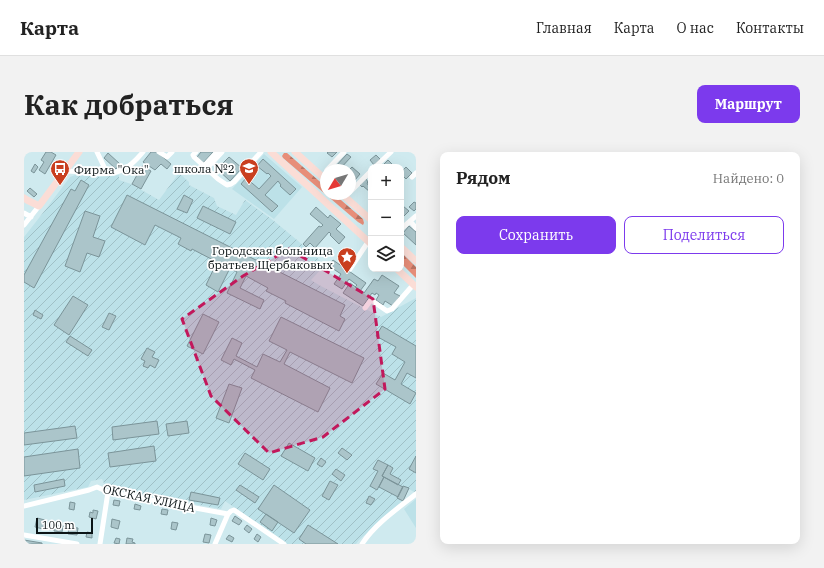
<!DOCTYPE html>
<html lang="ru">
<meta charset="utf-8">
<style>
:root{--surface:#fff;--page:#f2f2f2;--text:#222;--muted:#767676;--line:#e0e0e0;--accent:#7c3aed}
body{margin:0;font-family:"IBM Plex Serif",serif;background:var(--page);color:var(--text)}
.controls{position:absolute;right:12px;top:12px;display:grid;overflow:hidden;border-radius:8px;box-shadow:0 4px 16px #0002}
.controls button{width:36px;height:36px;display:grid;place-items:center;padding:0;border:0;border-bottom:1px solid var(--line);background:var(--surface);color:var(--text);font:20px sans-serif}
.compass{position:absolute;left:296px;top:12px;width:36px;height:36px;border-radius:50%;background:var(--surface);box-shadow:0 4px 16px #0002;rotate:232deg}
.scale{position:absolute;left:12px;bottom:10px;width:57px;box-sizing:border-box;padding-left:4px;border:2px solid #0b1416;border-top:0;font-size:11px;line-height:14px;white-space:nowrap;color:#0b1416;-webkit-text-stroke:3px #fff;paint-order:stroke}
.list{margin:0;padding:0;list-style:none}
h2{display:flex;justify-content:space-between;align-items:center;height:52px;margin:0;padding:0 16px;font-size:17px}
h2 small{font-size:13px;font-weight:400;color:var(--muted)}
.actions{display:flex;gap:8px;padding:12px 16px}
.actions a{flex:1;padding:9px 0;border:1px solid var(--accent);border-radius:8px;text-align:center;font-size:14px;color:var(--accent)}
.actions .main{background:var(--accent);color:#fff}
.icon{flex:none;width:22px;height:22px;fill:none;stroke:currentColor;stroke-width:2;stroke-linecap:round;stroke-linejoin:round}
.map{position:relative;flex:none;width:392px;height:392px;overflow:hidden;border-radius:8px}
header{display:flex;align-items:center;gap:24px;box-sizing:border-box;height:56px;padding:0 20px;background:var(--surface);border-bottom:1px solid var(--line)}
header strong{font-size:19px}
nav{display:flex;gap:22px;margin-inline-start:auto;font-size:14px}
.intro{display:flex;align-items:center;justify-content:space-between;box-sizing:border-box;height:96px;padding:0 24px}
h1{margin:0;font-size:28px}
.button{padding:10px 18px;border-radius:8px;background:var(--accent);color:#fff;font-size:14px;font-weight:700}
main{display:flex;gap:24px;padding:0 24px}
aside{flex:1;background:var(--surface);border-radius:8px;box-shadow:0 4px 16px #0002}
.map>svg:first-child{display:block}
.built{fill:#bce1e8}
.industrial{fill:url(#industrial-furrows)}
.forest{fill:url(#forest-firs)}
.building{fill:#abc5ca;stroke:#7b9499}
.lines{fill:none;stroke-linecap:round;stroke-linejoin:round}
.minor{stroke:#fff;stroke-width:5}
.major{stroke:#fbddd6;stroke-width:7}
.marked{fill:#c2185b;fill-opacity:0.2;stroke:#c2185b;stroke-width:3;stroke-dasharray:8 5;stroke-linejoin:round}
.labels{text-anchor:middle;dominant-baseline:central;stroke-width:3.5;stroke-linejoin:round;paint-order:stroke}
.poi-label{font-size:12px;fill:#0b1416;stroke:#fff;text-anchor:end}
.street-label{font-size:12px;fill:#0b1416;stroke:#fff}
</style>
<header>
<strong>Карта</strong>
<nav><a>Главная</a><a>Карта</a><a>О нас</a><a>Контакты</a></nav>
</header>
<div class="intro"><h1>Как добраться</h1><a class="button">Маршрут</a></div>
<main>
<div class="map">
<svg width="392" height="392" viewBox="0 0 392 392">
<defs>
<pattern id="industrial-furrows" width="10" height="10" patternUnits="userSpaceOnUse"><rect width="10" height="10" fill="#bce1e8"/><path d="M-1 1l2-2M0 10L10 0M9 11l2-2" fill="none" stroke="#a0c0c6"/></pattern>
<pattern id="forest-firs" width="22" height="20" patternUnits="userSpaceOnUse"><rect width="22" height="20" fill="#e78e79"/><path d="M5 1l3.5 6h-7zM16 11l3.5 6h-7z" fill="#b97362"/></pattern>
</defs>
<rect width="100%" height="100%" fill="#cfeaef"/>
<!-- built -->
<path class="built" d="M 240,2 L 278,35 L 250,67 L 208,37 Z
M 392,347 L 392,376 L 380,357 Z"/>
<!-- industrial -->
<path class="industrial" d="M 155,21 L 165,30 L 165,33 L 190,46 L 193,54 L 212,63 L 221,48 L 250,69 L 273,88 L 301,113 L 287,128 L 295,133 L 316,144 L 357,165 L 392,146 L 392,339 L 390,340 L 385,337 L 379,349 L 335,388 L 332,392 L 263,392 L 201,349 L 197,357 L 82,336 L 78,327 L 67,329 L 64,335 L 0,348 L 0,85 L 22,57 L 46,25 L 51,23 L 76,25 L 95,23 L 95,28 L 107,32 L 135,48 Z"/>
<!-- forest -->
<path class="forest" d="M 260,1 L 263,1 L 302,35 L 302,42 L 310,42 L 339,67 L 340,71 L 339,73 L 334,70 L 259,6 L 258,4 Z
M 377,100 L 392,115 L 392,126 L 377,111 Z"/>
<!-- building -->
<path class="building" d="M 22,0 L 27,0 L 32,3 L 21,22 L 15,18 L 20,10 L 17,8 Z
M 127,0 L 133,0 L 147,12 L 143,17 L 137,12 L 131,18 L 119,10 Z
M 177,0 L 189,0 L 179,11 L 173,5 Z
M 304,0 L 313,0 L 308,5 L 303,1 Z
M 84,1 L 96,12 L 92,17 L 80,6 Z
M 323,2 L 327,5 L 315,18 L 312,18 L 310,16 Z
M 352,3 L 356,7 L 350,13 L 346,8 Z
M 205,5 L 218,16 L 206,29 L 193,17 Z
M 239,7 L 272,37 L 266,43 L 256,34 L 257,33 L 254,29 L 241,43 L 254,54 L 248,60 L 217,32 L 222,26 L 235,37 L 247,24 L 244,21 L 243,22 L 233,14 Z
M 364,8 L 368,12 L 365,15 L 357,15 Z
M 11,12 L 14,15 L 10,21 L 7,19 Z
M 118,14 L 127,19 L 117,37 L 108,32 Z
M 328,15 L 336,22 L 331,28 L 326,23 L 326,18 L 325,18 Z
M 382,15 L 388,21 L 382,27 L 377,22 L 377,20 Z
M 342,27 L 344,30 L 343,31 L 344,33 L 347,31 L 347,39 L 346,40 L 339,34 L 338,35 L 336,33 Z
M 57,28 L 65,33 L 10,136 L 0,130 L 0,123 L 47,37 L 51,39 Z
M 6,36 L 13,42 L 10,45 L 3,39 Z
M 103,43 L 321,153 L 316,164 L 321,167 L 315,179 L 261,151 L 262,149 L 242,139 L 244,136 L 222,124 L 216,136 L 240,148 L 236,157 L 203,141 L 213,120 L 206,116 L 194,140 L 182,133 L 193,110 L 168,97 L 167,99 L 154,92 L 157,86 L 131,73 L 121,93 L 87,75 Z
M 160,43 L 169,48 L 163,61 L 153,57 Z
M 390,50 L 392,51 L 392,57 L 390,59 L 385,55 Z
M 179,54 L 212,70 L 206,82 L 173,66 Z
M 379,54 L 385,59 L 378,66 L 377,56 Z
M 292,55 L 304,66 L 306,63 L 317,72 L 312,77 L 321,85 L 315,92 L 306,83 L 307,82 L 305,80 L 291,96 L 286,91 L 282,95 L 279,92 L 295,74 L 297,75 L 299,73 L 286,62 Z
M 61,59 L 76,64 L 69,85 L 81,89 L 75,105 L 63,101 L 56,120 L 41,114 Z
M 385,74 L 392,80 L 392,93 L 379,81 Z
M 309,108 L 342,131 L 336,139 L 331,135 L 333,133 L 325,127 L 318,137 L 310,132 L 317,122 L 305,114 Z
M 358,123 L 375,134 L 370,141 L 376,144 L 369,154 L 361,149 L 359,153 L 352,148 L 355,143 L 352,141 L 351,143 L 348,141 L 339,154 L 319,141 L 326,131 L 340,141 L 350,127 L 354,129 Z
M 49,144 L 64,153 L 45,183 L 30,173 Z
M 11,158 L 19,163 L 17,167 L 9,163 Z
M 85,161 L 92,164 L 85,178 L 78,175 Z
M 179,162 L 195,170 L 179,202 L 163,194 Z
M 257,165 L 340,206 L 328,231 L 266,200 L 260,212 L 306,236 L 294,260 L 227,226 L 231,218 L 210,207 L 207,213 L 197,208 L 208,186 L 218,191 L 212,204 L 233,215 L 239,202 L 256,210 L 263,198 L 245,189 Z
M 358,174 L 392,194 L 392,226 L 383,221 L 377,232 L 392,241 L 386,252 L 352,232 L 359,221 L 371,228 L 381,210 L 368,202 L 372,195 L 352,184 Z
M 46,184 L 68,198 L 64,204 L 42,190 Z
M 123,196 L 131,200 L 128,205 L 135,208 L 131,216 L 126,213 L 124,216 L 119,214 L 121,209 L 117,207 Z
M 205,232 L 218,236 L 205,271 L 192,266 Z
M 133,269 L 135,282 L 89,288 L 88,275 Z
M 163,269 L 165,281 L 144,284 L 142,272 Z
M 51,274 L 53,286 L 0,293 L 0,281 Z
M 265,291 L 291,306 L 284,319 L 257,304 Z
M 130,294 L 132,309 L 86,315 L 84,301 Z
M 318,296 L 328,303 L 323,308 L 314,301 Z
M 54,297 L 56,316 L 0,324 L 0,305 Z
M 221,301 L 246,317 L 239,328 L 214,312 Z
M 392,304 L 392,321 L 385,317 Z
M 297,306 L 302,310 L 298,315 L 293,312 Z
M 354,308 L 364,313 L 358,324 L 360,325 L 353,338 L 346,334 L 354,319 L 349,317 Z
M 364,313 L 369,316 L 366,322 L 377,328 L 374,333 L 358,324 Z
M 312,317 L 321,323 L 317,329 L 308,322 Z
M 360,325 L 379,335 L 374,345 L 355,335 Z
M 40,327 L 41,334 L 11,340 L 10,333 Z
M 306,329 L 314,333 L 305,348 L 298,344 Z
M 216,333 L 235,345 L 231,351 L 212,338 Z
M 250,333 L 286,358 L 270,381 L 234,357 Z
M 379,334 L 385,336 L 379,349 L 373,346 Z
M 167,340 L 196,346 L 194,353 L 165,348 Z
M 345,344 L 351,347 L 347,353 L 342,351 Z
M 90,348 L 96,349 L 95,354 L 89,353 Z
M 46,350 L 51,351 L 50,358 L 45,357 Z
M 111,352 L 117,354 L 116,358 L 110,357 Z
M 138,357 L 144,358 L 143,363 L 137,362 Z
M 69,358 L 74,359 L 72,367 L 65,365 L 66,360 L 69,361 Z
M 242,362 L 254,370 L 248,379 L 236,370 Z
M 211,364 L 218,369 L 215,373 L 208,369 Z
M 13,366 L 21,368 L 19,377 L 11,375 Z
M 187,366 L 193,368 L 191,374 L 186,373 Z
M 88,367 L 96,369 L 94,377 L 87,375 Z
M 148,370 L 154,371 L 152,378 L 147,377 Z
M 31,373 L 39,374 L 38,380 L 30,379 Z
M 223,373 L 228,377 L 225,381 L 220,377 Z
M 284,373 L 314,392 L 282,392 L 275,387 Z
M 45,375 L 54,376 L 53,383 L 44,382 Z
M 63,380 L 68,381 L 68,386 L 62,385 Z
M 181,382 L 187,383 L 185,391 L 179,390 Z
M 233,382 L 237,385 L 234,390 L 230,387 Z
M 205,383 L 210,386 L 208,390 L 202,387 Z
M 92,386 L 96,387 L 95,392 L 90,391 Z
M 103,386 L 109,387 L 108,390 L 111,391 L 111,392 L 102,392 Z
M 0,388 L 18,391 L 18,392 L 0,392 Z"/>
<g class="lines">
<!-- minor -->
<path class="minor" d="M 73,0 L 83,21
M 135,0 L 143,5 L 148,0
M 172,0 L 169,3 L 170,5 L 194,27 L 203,33 L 207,32 L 210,30 L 237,0
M 180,14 L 193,0
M 351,15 L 367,0
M 183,16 L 198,0
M 303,18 L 320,0
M 41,19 C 59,19 85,26 100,17 C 108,13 114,6 119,0
M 388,25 L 392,21
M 326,40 L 347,19
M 0,61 L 7,65
M 386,69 L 392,76
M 0,73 L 15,54
M 377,77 L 392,64
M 326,117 L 344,90
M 341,156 L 347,148 L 363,159 L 368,157 L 389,133
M 0,354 L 65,338 L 73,335 L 84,340 L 204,362
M 0,383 L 53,392
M 76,392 L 84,340
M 191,392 L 204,362 L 207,359 L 210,358 L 260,392
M 338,392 C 351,372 373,357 392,342"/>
<!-- major -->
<path class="major" d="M 247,0 L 347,92
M 271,0 L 302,28
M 318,42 L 347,68
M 0,46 L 3,48 L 15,54 L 55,0
M 377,95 L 392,109
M 373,117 L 392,135"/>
</g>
<!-- marked area -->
<path class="marked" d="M 265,97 L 349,147 L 361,237 L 299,285 L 245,301 L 187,244 L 158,167 L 219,124 Z"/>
<!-- icons -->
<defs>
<symbol id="school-pin" viewBox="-11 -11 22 30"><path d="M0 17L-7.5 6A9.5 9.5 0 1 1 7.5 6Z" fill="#c93f1f" stroke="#fff"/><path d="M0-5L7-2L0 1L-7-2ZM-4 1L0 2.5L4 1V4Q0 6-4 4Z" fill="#fff"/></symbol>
<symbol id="bus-pin" viewBox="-11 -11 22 30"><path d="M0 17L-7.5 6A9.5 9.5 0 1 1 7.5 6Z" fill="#c93f1f" stroke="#fff"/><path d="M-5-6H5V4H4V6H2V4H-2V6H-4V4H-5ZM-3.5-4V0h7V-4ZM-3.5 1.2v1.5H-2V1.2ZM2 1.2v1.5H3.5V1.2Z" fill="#fff"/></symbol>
<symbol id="sight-pin" viewBox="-11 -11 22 30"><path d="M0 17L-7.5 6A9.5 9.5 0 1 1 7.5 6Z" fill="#c93f1f" stroke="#fff"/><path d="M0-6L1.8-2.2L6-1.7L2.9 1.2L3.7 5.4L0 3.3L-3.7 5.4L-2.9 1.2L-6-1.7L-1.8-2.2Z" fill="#fff"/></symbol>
</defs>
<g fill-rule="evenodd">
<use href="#school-pin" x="214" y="5" width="22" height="30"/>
<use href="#bus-pin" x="25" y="6" width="22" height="30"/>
<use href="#sight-pin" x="312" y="94" width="22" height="30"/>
</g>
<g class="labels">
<!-- poi labels -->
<g class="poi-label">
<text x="211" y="16">школа №2</text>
<text x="50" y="17" text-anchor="start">Фирма "Ока"</text>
<text x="309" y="98">Городская больница<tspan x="309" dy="14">братьев Щербаковых</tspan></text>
</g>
<!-- street labels -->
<g class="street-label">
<text transform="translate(125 346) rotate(12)">ОКСКАЯ УЛИЦА</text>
</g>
</g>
</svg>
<div class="controls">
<button>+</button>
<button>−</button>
<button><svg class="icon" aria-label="layers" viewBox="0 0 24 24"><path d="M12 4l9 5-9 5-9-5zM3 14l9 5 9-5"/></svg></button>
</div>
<svg class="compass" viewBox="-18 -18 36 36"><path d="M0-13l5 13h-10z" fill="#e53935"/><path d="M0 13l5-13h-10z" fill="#767676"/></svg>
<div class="scale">100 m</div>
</div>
<aside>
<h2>Рядом<small>Найдено: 0</small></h2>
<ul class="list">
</ul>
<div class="actions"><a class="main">Сохранить</a><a>Поделиться</a></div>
</aside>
</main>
